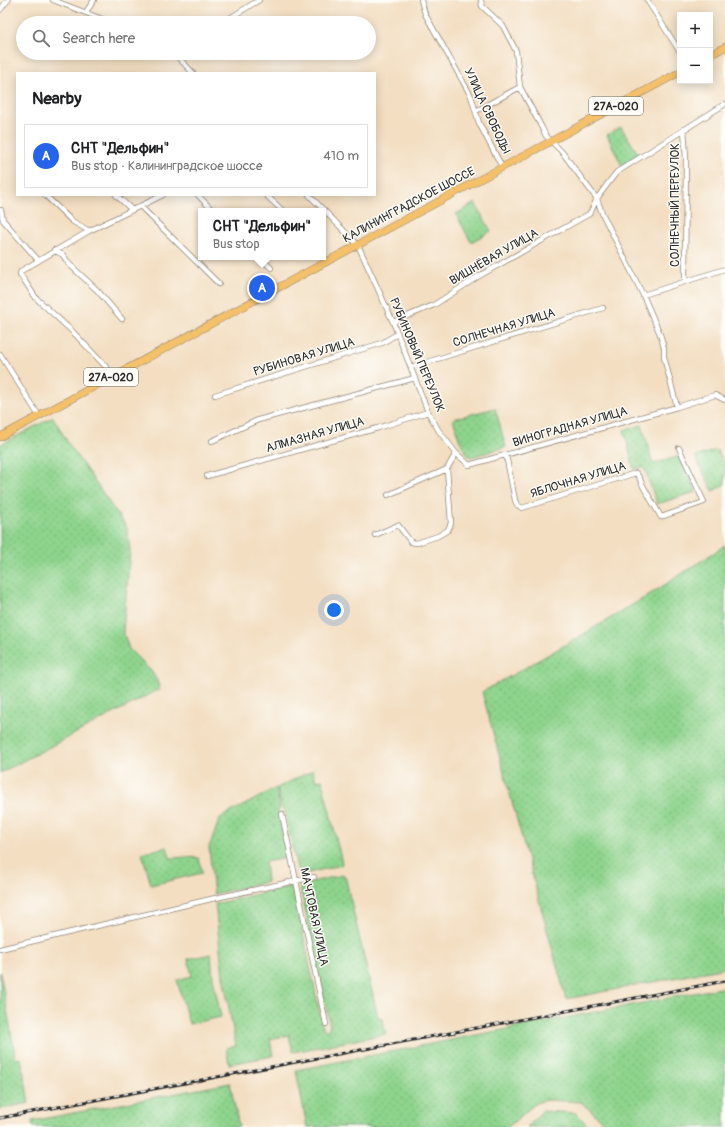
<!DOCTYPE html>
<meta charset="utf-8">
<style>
:root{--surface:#fff;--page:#f2f2f2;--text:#202124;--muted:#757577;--line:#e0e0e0;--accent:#2563eb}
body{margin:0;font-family:Pangolin,sans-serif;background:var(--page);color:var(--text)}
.controls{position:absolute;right:12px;top:12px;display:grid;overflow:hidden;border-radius:0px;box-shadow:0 2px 10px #0003}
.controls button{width:36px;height:36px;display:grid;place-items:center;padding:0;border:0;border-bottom:1px solid var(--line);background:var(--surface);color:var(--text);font:20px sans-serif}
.you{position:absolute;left:334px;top:610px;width:14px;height:14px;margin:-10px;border:3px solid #fff;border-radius:50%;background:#1a73e8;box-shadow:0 0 0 6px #1a73e833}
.badge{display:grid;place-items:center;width:26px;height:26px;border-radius:50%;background:var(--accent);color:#fff;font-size:13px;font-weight:700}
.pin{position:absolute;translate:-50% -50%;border:2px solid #fff;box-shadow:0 1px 4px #0006}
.popup{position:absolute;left:198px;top:208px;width:128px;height:52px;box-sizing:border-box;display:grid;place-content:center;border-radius:0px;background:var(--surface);filter:drop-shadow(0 1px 3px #0005);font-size:13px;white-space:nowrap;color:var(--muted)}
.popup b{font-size:15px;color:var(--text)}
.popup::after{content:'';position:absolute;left:50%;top:100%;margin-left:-8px;border:8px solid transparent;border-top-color:var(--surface)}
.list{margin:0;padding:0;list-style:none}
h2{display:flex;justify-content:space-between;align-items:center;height:52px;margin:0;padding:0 16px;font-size:17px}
h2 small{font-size:13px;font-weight:400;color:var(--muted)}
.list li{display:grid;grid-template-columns:26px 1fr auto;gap:12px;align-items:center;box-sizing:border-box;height:64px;margin:0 8px 8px;padding:0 8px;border:1px solid var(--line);border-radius:0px}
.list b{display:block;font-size:15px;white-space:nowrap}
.list p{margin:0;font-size:13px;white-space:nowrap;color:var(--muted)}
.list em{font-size:13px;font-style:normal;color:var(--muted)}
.icon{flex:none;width:22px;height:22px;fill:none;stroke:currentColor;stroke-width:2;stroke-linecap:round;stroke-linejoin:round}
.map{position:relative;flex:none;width:725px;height:1127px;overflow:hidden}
.search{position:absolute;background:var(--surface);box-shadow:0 2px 10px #0003;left:16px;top:16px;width:360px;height:44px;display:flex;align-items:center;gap:10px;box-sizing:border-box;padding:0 14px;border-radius:22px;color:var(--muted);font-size:15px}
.panel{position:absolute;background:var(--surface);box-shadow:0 2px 10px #0003;left:16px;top:72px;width:360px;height:124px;border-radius:0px}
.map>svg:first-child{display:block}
.grass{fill:url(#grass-dots);stroke:#5c805c}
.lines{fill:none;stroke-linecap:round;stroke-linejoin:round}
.street-casing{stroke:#8f8476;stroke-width:6}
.primary-casing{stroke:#8f8476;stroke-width:8}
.street{stroke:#fff;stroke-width:4.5}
.primary{stroke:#f4c16a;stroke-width:7}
.rail-casing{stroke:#2b2b2b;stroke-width:3}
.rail{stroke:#fdfcf7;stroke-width:1.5;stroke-dasharray:4.5;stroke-linecap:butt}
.labels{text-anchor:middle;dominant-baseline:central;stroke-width:3;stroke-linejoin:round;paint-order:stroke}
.shield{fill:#fdfcf7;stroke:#6a6a68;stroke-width:1}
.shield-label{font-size:11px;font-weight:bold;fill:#2b2b2b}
.street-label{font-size:12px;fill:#2b2b2b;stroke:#fdfcf7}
</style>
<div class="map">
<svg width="725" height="1127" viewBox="0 0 725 1127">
<defs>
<pattern id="grass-dots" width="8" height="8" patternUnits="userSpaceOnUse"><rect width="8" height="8" fill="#8ed48d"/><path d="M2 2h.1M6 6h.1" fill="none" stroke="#7bb67a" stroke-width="1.8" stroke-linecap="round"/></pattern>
</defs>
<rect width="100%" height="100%" fill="#fdfcf7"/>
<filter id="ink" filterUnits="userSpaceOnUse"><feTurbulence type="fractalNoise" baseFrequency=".025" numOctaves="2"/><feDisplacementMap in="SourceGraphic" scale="8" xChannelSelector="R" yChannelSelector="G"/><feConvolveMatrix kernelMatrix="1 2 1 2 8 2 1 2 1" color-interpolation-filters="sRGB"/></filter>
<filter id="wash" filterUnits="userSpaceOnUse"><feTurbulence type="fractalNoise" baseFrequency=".012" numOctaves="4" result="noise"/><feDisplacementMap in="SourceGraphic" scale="16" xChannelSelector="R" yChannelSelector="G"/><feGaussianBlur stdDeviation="0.9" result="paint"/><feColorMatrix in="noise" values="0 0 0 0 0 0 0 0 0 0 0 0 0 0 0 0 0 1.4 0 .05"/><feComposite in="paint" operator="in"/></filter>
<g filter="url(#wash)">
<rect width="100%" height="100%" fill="#f3dec1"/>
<!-- grass -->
<path class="grass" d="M 621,127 L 639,155 L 622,166 L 607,135 Z
M 475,203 L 491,231 L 471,242 L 456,214 Z
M 495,408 L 506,447 L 472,457 L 468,456 L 459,439 L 453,419 Z
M 53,417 L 68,443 L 127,528 L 130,551 L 123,631 L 129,649 L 152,672 L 157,681 L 160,689 L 0,773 L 0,445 Z
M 642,425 L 653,464 L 680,456 L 696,492 L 657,504 L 644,467 L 634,469 L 624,430 Z
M 717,450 L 725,465 L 725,484 L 713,491 L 695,457 Z
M 725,545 L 725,968 L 566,999 L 482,692 C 564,646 647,599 725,545 Z
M 313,770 L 316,781 L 322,780 L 342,863 L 341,865 L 300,875 L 298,873 L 285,812 L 282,808 L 277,788 Z
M 276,788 L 280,808 L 278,813 L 287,858 L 265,862 L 267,882 L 214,894 L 209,847 L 220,818 Z
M 167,847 L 170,858 L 186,857 L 199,858 L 202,873 L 151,885 L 142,853 Z
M 343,875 L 345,876 L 378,1017 L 382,1019 L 386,1034 L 293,1052 L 289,1035 L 270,1039 L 273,1056 L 229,1064 L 226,1048 L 236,1046 L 223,976 L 215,904 L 292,886 L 293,887 L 323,1028 L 327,1031 L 330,1026 L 300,886 L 302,884 Z
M 211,954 L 213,978 L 221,1017 L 189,1024 L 177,980 L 192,976 L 188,959 Z
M 0,972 L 16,1059 L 21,1058 L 29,1103 L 0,1109 Z
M 725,987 L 725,1127 L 609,1127 L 581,1102 L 546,1100 L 536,1103 L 508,1127 L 307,1127 L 296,1070 Z
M 230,1083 L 239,1127 L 33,1127 L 32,1121 Z
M 542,1111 L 576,1113 L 589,1127 L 527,1127 Z"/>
</g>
<g filter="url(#ink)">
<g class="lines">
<defs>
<path id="street" d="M 53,0 L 112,23
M 421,0 L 425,14 L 471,96 L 479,123 L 502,167
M 481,0 L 482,6 L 503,26 L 516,51 L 520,87 L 542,128 L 546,136 L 562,152 L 597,199 L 602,213 L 643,295 L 660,334 L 664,348 L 664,357 L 677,407
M 647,0 L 680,52
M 0,10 L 8,0
M 86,12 L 94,0
M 196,18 L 207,23
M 222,23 L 259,0
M 174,53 L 193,73
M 476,111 L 520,87
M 684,129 L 686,158 L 685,281
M 45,195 L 72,221 L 89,231
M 116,195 L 131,209
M 198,195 L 213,211
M 266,195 L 283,211
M 309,195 L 358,245 L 393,322 L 428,412 L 439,431 L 456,453 L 469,465 L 677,407 L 715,395 L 725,400
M 140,206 L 219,284
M 1,210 L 3,220 L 38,260
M 54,250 L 63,255 L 69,264 L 97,290 L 122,319
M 260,257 L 271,268
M 643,295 L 725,269
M 393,322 L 434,305 L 479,276 L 589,214 C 594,208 594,203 598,197 C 604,189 610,180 617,172 L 725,104
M 0,354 L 39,416
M 411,367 L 603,308
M 107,368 L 73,332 L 36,298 L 20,274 L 21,271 L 89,231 L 163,195
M 215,395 L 382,343 L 397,334
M 212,441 L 258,420 L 415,378
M 506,455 L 515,500 L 517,505 L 522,508 L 636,473 L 639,477 L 643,486 L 661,517 L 704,502 L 679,448
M 207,476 L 378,428 L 428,412
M 388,495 L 447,469 L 456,453
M 375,535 L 398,525 L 411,542 L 417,543 L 438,536 L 448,530 L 451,523 L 447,469
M 282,814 L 326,1024
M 0,949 L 211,899 L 314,877"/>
<path id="primary" d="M 710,55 L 725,47
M 0,437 L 680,72"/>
</defs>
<!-- street casing -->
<use href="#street" class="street-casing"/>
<!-- primary casing -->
<use href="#primary" class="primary-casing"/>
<!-- street -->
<use href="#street" class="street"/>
<!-- primary -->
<use href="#primary" class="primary"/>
<defs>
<path id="rail" d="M 0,1118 C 241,1071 483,1027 725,981"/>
</defs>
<!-- rail casing -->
<use href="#rail" class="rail-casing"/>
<!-- rail -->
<use href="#rail" class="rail"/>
</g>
</g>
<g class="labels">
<!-- shield labels -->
<g class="shield">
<rect x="589" y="97" width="54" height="18" rx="3"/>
<rect x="84" y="368" width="54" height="18" rx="3"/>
</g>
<g class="shield-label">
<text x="616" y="106">27А-020</text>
<text x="111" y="377">27А-020</text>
</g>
<!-- street labels -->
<g class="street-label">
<text transform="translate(487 111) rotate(65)">УЛИЦА СВОБОДЫ</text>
<text transform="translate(409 205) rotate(-28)">КАЛИНИНГРАДСКОЕ ШОССЕ</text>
<text transform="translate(675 205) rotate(-90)">СОЛНЕЧНЫЙ ПЕРЕУЛОК</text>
<text transform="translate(494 257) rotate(-30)">ВИШНЁВАЯ УЛИЦА</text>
<text transform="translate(504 328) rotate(-17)">СОЛНЕЧНАЯ УЛИЦА</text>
<text transform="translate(417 355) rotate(67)">РУБИНОВЫЙ ПЕРЕУЛОК</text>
<text transform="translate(304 357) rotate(-17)">РУБИНОВАЯ УЛИЦА</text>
<text transform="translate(570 427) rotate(-16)">ВИНОГРАДНАЯ УЛИЦА</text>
<text transform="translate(315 435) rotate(-16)">АЛМАЗНАЯ УЛИЦА</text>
<text transform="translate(578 480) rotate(-17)">ЯБЛОЧНАЯ УЛИЦА</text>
<text transform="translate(314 917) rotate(78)">МАЧТОВАЯ УЛИЦА</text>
</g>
</g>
</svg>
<div class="controls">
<button>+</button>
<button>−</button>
</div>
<div class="you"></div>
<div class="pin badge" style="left:262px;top:288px">A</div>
<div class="popup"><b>СНТ &quot;Дельфин&quot;</b>Bus stop</div>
<div class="search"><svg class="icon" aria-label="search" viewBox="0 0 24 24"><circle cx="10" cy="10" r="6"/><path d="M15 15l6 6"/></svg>Search here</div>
<section class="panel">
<h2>Nearby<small></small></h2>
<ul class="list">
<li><span class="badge">A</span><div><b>СНТ &quot;Дельфин&quot;</b><p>Bus stop · Калининградское шоссе</p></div><em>410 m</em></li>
</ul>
</section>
</div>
